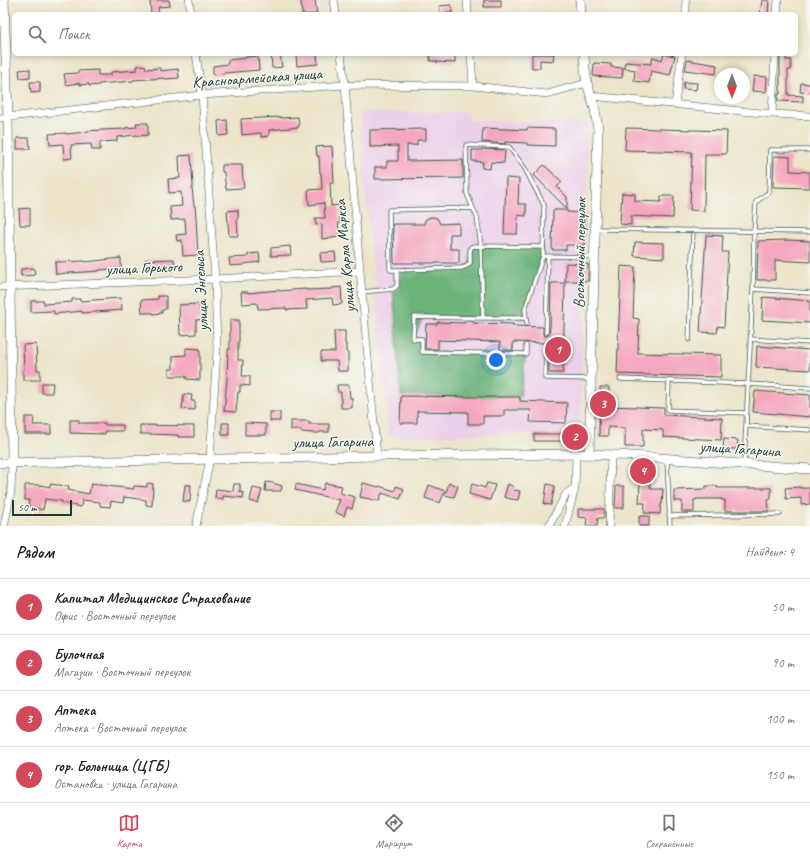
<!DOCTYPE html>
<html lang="ru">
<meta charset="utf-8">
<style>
:root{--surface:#fff;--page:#f6f6f6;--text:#222;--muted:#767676;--line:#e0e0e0;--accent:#d1495b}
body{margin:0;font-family:Caveat,sans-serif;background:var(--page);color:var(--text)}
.compass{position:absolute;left:714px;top:68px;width:36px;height:36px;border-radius:50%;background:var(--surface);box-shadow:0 2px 6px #0003;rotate:180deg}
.scale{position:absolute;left:12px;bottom:10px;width:60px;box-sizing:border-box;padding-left:4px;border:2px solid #1f3d34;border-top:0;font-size:11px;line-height:14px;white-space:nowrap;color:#1f3d34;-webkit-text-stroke:3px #f6f6f2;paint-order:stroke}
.you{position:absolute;left:496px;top:360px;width:14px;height:14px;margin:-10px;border:3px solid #fff;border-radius:50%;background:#1a73e8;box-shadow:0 0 0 6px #1a73e833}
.badge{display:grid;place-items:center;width:26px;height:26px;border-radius:50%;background:var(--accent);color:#fff;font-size:13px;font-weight:700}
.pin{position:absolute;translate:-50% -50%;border:2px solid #fff;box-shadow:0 1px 4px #0006}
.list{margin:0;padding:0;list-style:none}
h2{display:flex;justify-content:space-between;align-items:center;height:52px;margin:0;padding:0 16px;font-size:17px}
h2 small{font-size:13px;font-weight:400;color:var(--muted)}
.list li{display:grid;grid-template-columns:26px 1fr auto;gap:12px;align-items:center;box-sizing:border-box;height:56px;padding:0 16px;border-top:1px solid var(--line)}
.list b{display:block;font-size:15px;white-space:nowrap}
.list p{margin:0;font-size:13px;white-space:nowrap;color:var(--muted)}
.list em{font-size:13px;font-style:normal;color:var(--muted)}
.icon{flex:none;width:22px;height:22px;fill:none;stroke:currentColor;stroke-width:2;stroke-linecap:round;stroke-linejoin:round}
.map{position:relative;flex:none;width:810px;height:526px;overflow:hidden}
.search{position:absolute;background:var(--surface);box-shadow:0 2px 6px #0003;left:12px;right:12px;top:12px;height:44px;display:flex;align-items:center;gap:10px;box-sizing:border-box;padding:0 14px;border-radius:6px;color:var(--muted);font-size:15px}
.sheet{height:276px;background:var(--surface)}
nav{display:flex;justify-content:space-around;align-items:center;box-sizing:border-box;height:56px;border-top:1px solid var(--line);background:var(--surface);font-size:11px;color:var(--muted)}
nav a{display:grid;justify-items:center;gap:2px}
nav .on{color:var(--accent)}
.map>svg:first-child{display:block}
.built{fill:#ecd1ea}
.forest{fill:#6cb37a;stroke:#467857}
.building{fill:#f5a7bf}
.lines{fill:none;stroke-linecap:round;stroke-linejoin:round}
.service-casing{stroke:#3e564a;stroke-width:5}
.minor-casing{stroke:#3e564a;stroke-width:8}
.tertiary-casing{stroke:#3e564a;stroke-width:10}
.service{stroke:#fff;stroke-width:3.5}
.minor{stroke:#fff;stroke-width:7}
.tertiary{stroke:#fff;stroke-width:9}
.labels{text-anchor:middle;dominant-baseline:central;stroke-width:3;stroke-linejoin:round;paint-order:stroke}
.street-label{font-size:16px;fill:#1f3d34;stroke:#f6f6f2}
</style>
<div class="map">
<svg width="810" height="526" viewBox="0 0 810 526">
<rect width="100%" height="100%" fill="#f6f6f2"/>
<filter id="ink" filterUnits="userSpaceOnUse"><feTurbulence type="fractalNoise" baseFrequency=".025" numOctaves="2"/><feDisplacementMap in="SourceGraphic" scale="8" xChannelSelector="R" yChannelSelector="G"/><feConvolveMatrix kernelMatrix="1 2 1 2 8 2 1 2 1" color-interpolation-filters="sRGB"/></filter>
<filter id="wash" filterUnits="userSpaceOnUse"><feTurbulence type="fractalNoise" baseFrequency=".012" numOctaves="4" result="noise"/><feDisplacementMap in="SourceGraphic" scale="16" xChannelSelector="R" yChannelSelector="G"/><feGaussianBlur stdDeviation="0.9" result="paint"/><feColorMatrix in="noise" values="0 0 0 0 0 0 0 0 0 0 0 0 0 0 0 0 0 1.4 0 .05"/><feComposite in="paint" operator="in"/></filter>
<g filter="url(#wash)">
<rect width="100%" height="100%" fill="#ece5ca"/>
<!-- built -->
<path class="built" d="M 359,112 L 468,112 L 468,120 L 589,123 L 580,432 L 389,437 L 376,294 L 367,212 Z"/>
<!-- forest -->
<path class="forest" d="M 471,247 L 543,247 L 543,256 L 525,309 L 526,318 L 423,317 L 414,338 L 422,339 L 422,352 L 526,354 L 520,397 L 490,397 L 401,396 L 393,292 C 403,288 401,279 400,270 L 463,268 L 470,263 Z"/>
<g id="blocks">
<!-- building -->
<path class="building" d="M 150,0 L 169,0 L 170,6 L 158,7 L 159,14 L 151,14 Z
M 306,0 L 315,0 L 317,14 L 302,14 L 301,1 Z
M 484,0 L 501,0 L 501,7 L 484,7 Z
M 762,0 L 769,0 L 768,14 L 760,14 Z
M 451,5 L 452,13 L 440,13 L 439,6 Z
M 271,54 L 280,54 L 282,67 L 272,68 Z
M 296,54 L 317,54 L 318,64 L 297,66 Z
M 430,54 L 455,55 L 455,63 L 436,62 L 436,61 L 430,61 Z
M 532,54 L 554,54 L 553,61 L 540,60 L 540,68 L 532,68 Z
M 664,54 L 675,56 L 670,75 L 651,71 L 649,83 L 634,81 L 635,70 L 624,68 L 625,62 L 651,64 L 653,57 L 662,60 Z
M 780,54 L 786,54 L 786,60 L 791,60 L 791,70 L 788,70 L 788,95 L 803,96 L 803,102 L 778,101 L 778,94 L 780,94 Z
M 258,56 L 259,70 L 224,73 L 224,74 L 213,75 L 213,66 L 228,64 L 228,60 L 246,58 L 246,57 Z
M 687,60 L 717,65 L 716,74 L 685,70 Z
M 594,63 L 611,64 L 611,67 L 623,68 L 622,78 L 593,76 Z
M 145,65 L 146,69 L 160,68 L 160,71 L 178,69 L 179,78 L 165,79 L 165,78 L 133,80 L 133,81 L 99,84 L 99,85 L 89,86 L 89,84 L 80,85 L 79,83 L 66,85 L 64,74 L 78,73 L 78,71 L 98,70 L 98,75 L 111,75 L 111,72 L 137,70 L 137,66 Z
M 30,69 L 30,77 L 20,78 L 19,70 Z
M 754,76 L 767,77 L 766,92 L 752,91 Z
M 30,82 L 40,82 L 40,92 L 31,93 Z
M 684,82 L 697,83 L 696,90 L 683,89 Z
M 801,83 L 810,84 L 810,93 L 800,92 Z
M 281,117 L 281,118 L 298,117 L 299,127 L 269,130 L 269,136 L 261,137 L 261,133 L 242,135 L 241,119 Z
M 227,120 L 228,135 L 219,136 L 218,121 Z
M 136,123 L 148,123 L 148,135 L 137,136 L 137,135 L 117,137 L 117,141 L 100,142 L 100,150 L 92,150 L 91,144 L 71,145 L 72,158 L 64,159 L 63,144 L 50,145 L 49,134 L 66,133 L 66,134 L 87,132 L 87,131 L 102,130 L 125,129 L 125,128 L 137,127 Z
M 483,128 L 527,130 L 527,128 L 555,129 L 555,146 L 527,145 L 527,143 L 505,142 L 505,144 L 482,142 Z
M 626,128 L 727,131 L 726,154 L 705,154 L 704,211 L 690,210 L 692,152 L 625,150 Z
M 426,129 L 426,140 L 417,140 L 417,145 L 407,145 L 407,161 L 463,160 L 463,178 L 375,179 L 375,167 L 387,167 L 387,161 L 398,161 L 398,146 L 370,147 L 370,130 Z
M 17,138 L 29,138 L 30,149 L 17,149 Z
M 332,146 L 334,183 L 330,183 L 331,206 L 338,205 L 340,223 L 338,223 L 340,237 L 322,239 L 322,224 L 316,225 L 315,218 L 325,218 L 324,203 L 309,205 L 308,190 L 322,189 L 321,173 L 320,173 L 319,156 L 317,156 L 316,147 Z
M 482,149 L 505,150 L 504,163 L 491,162 L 490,169 L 482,168 L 483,162 L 472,161 L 472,150 L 482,150 Z
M 191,155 L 193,187 L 192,188 L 194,206 L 195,206 L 196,218 L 198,255 L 183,256 L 182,240 L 177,241 L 176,235 L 186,234 L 185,219 L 171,220 L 170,207 L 182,206 L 181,192 L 169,193 L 168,179 L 180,178 L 179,156 Z
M 774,156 L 790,157 L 790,171 L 810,172 L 810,188 L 773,187 Z
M 222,165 L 242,165 L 243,180 L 244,188 L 226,189 L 224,172 L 222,172 Z
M 544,165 L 562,182 L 557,187 L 567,197 L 567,209 L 534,175 Z
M 506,178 L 519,179 L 518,204 L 526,204 L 526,216 L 518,215 L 517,234 L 504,234 Z
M 622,193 L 635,194 L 635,201 L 661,202 L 661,196 L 674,196 L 673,218 L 631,216 L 631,225 L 620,224 Z
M 30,208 L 30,225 L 20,225 L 19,209 Z
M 238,210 L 238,218 L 237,219 L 238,236 L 229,236 L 227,211 Z
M 553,210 L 567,210 L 567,212 L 585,213 L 585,245 L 566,245 L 566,250 L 552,250 Z
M 432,217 L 437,218 L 440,224 L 459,223 L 459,234 L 450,234 L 450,249 L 459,249 L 459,263 L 394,263 L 393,224 L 424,224 L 425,220 L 428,218 Z
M 706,235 L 723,236 L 722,252 L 728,252 L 724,327 L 718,326 L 717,333 L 700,332 Z
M 787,240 L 810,241 L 810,262 L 775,260 L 775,280 L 757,280 L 758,241 Z
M 635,242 L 664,243 L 664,258 L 634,256 Z
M 290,246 L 291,255 L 271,256 L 271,248 Z
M 335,252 L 336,261 L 321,262 L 320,253 Z
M 259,253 L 260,262 L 243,264 L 243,265 L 230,266 L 229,258 L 248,257 L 248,254 Z
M 121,258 L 121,268 L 99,270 L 99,271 L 56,274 L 55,262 L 85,261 L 85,262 Z
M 174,259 L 175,270 L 166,271 L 166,268 L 146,270 L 145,260 Z
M 566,263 L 588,264 L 588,281 L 565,281 Z
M 621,266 L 635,267 L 633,318 L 639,319 L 638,353 L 721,355 L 721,377 L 617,374 Z
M 34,268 L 35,275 L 21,276 L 21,269 Z
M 551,283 L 565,283 L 563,373 L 549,373 L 549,343 L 513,342 L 513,350 L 500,350 L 500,342 L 438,340 L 438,349 L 425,349 L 426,324 L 437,324 L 437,322 L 465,323 L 467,321 L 472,321 L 474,323 L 513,324 L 513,326 L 543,327 L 543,334 L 545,336 L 547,336 L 549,334 L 550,327 Z
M 341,287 L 342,304 L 333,305 L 332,298 L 306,300 L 307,309 L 286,310 L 286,308 L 258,309 L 257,303 L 242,304 L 241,292 L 248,292 L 248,293 L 279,290 L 279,291 L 306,289 L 306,290 L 332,289 L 332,288 Z
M 158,296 L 166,296 L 166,309 L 162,310 L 162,313 L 153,314 L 153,313 L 142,313 L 141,300 L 158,299 Z
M 763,297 L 810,301 L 810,323 L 762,320 Z
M 121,298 L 122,310 L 82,313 L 82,311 L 54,314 L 54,311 L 31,312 L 31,301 L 44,301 L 44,304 L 72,302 L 72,299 L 80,299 L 80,301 Z
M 199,304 L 200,312 L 203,312 L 204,319 L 196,320 L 196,334 L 180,335 L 179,305 Z
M 230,320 L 239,320 L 239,342 L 238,342 L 238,360 L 243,360 L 242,376 L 250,376 L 250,386 L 240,385 L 240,392 L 238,392 L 236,412 L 224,411 L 227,380 L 228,349 L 230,349 Z
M 334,331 L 345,331 L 345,344 L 346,344 L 346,352 L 348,352 L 348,371 L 338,371 L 337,361 L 321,361 L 321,352 L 335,352 Z
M 36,344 L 37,370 L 40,370 L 40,380 L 23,380 L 23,370 L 24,370 L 23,345 Z
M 757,346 L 810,350 L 810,370 L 756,367 Z
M 186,348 L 200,349 L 200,380 L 186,379 L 186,376 L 169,376 L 169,369 L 173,369 L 173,356 L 186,355 Z
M 42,383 L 53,383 L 52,393 L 42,393 Z
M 337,385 L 349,385 L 350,398 L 352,398 L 352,408 L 341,408 L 341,392 L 338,392 Z
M 600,387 L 609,387 L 609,406 L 664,408 L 664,415 L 722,418 L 721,440 L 663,437 L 663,430 L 643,429 L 643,447 L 625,447 L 625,428 L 608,427 L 608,436 L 599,436 Z
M 755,391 L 810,395 L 810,417 L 753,412 Z
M 184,394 L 192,395 L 191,401 L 195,401 L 195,410 L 182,409 Z
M 401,396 L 484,397 L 520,397 L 520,401 L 567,403 L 566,423 L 530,422 L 531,410 L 504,410 L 504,416 L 483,416 L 483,424 L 468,424 L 468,412 L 417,411 L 417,423 L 400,423 Z
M 270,412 L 280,412 L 280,421 L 270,421 Z
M 25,417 L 34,417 L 33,425 L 51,425 L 51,434 L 25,434 Z
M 70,420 L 79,420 L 79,423 L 105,423 L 105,425 L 123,425 L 123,431 L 105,431 L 105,434 L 70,433 Z
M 291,421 L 309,421 L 309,424 L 329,424 L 329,432 L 319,432 L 319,433 L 312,433 L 301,432 L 301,430 L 291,430 Z
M 222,423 L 229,423 L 229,435 L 222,435 Z
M 245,423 L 266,424 L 266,435 L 245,435 Z
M 140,425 L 194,426 L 194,437 L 178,437 L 178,435 L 147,434 L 140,434 Z
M 534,434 L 566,434 L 566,441 L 534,441 Z
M 724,439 L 738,440 L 737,449 L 723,449 Z
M 636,475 L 650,475 L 650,489 L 663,489 L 662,504 L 661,504 L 660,514 L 644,513 L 645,503 L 639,503 L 640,481 L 636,481 Z
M 266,482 L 273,483 L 282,486 L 281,491 L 265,491 Z
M 147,483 L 153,484 L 152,506 L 146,505 L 146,500 L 124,497 L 123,503 L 111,501 L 110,507 L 100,506 L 100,502 L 82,500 L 81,507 L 62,503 L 62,501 L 45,499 L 43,510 L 28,506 L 29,500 L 25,500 L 25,485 L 40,485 L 50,487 L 50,484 L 58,485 L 69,486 L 68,490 L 89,494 L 91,484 L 134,489 L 134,486 L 147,487 Z
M 325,483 L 342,486 L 340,493 L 355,497 L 352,509 L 347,507 L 344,516 L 335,512 L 340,500 L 295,490 L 296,484 L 323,490 Z
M 363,483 L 379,487 L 379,486 L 395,491 L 396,486 L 404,489 L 400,499 L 382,493 L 379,501 L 360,497 Z
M 449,483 L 458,486 L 454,497 L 445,495 Z
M 487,483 L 495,485 L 490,500 L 469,494 L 472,484 L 485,488 Z
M 234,484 L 240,484 L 240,492 L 244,493 L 243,498 L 223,496 L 223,499 L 215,498 L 216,489 L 233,491 Z
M 508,484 L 514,487 L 513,490 L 520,491 L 518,500 L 512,499 L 511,499 L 504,497 Z
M 547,484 L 555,486 L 551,505 L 544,504 Z
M 185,485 L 191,485 L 190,502 L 183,501 Z
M 429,485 L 445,491 L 440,503 L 425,498 Z
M 616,486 L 624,486 L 624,508 L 615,508 Z
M 706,486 L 717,486 L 717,488 L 771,488 L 771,499 L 768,499 L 769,511 L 725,511 L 725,500 L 722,500 L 722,499 L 696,499 L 696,500 L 694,500 L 694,512 L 682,512 L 682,501 L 674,501 L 674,490 L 706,489 Z
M 800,487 L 800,488 L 810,488 L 810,504 L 801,505 L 801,498 L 786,499 L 785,488 Z
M 253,488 L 262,490 L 258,503 L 250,501 Z
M 578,509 L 604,509 L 604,518 L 598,518 L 597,526 L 586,526 L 587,518 L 578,517 Z
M 639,516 L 649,516 L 649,526 L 639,526 Z"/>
</g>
</g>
<g filter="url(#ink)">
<use href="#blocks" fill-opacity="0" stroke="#3e564a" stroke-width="1"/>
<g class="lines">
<defs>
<path id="service" d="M 595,229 L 810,232
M 543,256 L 525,309 L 526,318 L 483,318 L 481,246 L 477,217 L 467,194 L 466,145 L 509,147 L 524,167 L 544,205 L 543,256 L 594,257
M 397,270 L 462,268 L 467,266 L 470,263 L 470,251 L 471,247 L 475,246 L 543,247
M 753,289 L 810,293
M 362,292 L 393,289 L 397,286 L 397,270 L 390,270 L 389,210 L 473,208
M 483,318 L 414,317 L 413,339 L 422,339 L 422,352 L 526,354 L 526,345
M 526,318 L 527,324
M 546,333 L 548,256
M 750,339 L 810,343
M 689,340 L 693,230
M 546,348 L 545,378 L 590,379
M 620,379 L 748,384 L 810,388
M 669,381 L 668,410 L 746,413
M 746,426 L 810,430
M 667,460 L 670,526
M 744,463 L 753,289 L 754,231 L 756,202 L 769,192 L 770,150 L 810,150
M 669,516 L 780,514"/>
<path id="minor" d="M 189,0 L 191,14
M 334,0 L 336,14
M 467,0 L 468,14
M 686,14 L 686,0
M 777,14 L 778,0
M 341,54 L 345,85 L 360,271 L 377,456
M 471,54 L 473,86
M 591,96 L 772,114 L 810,116
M 675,104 L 682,54
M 772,114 L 775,54
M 0,118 L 202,95 L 345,85 L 473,86 L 547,94 L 587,83
M 0,287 L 215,279 L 360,271
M 4,526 L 11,492 L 12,463
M 196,526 L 210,459 L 217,350 L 215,279 L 202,95 L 196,54
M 549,526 L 566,494 L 575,488
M 565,526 L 575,488 L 576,454
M 609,526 L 611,455"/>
<path id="tertiary" d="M 4,0 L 8,118 L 12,463
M 580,0 L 581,14
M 584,54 L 585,69 L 587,83 L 595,109 L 598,129 L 589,454
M 0,463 L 377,456 L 576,454 L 618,455 L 810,469"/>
</defs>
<!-- service casing -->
<use href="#service" class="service-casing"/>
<!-- minor casing -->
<use href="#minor" class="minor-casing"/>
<!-- tertiary casing -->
<use href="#tertiary" class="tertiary-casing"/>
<!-- service -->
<use href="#service" class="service"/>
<!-- minor -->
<use href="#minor" class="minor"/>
<!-- tertiary -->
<use href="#tertiary" class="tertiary"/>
</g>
</g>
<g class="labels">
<!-- street labels -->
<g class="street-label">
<text transform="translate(257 78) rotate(-4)">Красноармейская улица</text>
<text transform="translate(580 253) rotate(-89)">Восточный переулок</text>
<text transform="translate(345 256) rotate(-95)">улица Карла Маркса</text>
<text transform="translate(144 268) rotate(-2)">улица Горького</text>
<text transform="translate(201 291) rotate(-93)">улица Энгельса</text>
<text transform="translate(333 442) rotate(-1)">улица Гагарина</text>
<text transform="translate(740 449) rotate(4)">улица Гагарина</text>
</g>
</g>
</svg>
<svg class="compass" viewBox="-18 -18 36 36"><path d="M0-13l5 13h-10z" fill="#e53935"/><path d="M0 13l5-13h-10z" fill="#767676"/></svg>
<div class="scale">50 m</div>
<div class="you"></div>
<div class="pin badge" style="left:558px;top:350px">1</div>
<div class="pin badge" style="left:575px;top:437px">2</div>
<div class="pin badge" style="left:603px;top:404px">3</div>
<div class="pin badge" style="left:643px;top:471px">4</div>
<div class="search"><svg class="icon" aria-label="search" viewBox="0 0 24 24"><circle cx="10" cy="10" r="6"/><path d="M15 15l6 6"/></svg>Поиск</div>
</div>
<section class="sheet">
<h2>Рядом<small>Найдено: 4</small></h2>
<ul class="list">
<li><span class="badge">1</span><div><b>Капитал Медицинское Страхование</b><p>Офис · Восточный переулок</p></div><em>50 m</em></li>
<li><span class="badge">2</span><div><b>Булочная</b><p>Магазин · Восточный переулок</p></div><em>90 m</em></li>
<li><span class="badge">3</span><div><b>Аптека</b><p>Аптека · Восточный переулок</p></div><em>100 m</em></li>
<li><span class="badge">4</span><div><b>гор. Больница (ЦГБ)</b><p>Остановка · улица Гагарина</p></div><em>150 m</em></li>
</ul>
</section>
<nav>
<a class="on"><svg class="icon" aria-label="map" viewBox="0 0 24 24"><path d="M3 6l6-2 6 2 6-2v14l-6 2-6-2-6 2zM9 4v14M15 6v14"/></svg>Карта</a>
<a><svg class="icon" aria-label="directions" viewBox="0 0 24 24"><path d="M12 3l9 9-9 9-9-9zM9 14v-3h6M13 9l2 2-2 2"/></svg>Маршрут</a>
<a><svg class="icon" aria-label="saved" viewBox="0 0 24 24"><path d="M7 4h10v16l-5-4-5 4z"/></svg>Сохранённые</a>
</nav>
